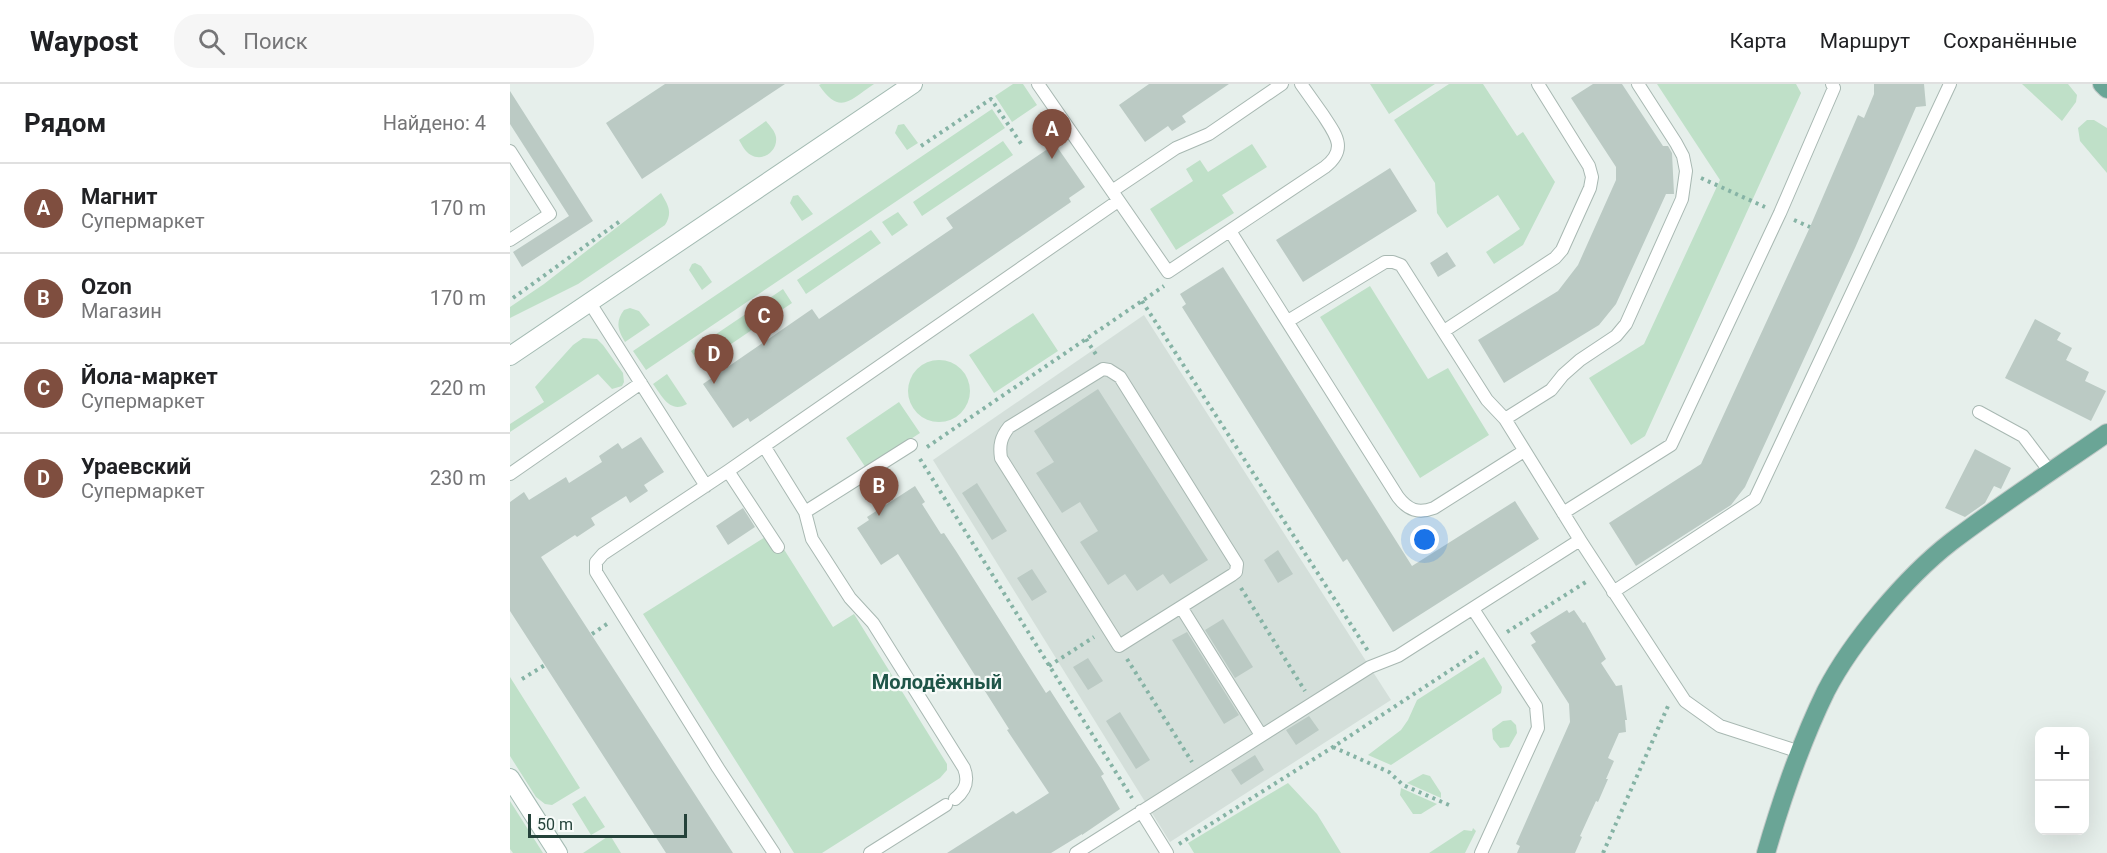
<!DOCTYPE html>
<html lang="ru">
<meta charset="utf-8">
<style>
:root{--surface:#fff;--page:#f6f6f6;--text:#202124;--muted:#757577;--line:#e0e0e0;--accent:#7f4e3f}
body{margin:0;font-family:Roboto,sans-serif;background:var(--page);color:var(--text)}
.controls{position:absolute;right:18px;bottom:18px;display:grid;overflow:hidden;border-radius:12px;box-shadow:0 6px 24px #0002}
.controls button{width:54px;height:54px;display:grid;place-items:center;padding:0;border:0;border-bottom:2px solid var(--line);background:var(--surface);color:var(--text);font:30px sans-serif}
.scale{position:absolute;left:18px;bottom:15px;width:159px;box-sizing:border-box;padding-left:6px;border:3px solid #24423a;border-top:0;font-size:16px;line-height:21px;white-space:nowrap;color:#24423a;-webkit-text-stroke:4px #f7fbf9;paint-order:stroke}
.you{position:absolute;left:915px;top:456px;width:21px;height:21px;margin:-15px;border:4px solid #fff;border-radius:50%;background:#1a73e8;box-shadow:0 0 0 9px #1a73e833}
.badge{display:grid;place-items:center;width:39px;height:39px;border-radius:50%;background:var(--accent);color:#fff;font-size:20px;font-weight:700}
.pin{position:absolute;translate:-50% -50px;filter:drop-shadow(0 2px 3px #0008)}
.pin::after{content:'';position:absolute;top:32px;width:21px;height:18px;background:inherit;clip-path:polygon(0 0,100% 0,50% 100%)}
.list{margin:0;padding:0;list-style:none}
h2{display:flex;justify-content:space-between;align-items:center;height:78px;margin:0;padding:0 24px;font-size:26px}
h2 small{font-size:20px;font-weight:400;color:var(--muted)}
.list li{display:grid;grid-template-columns:39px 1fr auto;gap:18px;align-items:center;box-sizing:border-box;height:90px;padding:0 24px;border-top:2px solid var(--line)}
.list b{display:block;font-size:22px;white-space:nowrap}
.list p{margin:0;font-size:20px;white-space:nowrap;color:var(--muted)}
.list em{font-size:20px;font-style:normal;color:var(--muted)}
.icon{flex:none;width:33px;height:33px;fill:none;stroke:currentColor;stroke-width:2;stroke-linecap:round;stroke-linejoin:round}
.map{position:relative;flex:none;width:1597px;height:769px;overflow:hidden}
header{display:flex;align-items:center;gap:36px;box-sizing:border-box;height:84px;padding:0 30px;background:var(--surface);border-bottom:2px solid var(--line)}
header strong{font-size:28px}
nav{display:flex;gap:33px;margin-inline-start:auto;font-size:21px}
.search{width:420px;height:54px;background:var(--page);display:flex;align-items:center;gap:15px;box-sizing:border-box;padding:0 21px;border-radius:24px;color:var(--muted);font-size:22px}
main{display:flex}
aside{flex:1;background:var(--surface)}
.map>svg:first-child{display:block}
.built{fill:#d4dfda}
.green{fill:#bfe0c8}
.building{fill:#bbcac4}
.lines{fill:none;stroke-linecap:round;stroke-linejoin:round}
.service-casing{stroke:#a8b8b2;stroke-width:14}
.secondary-casing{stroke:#a4bbb3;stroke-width:20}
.primary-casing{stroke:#c2cac8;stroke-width:20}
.path{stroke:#86b3a5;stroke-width:4;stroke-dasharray:3 4.5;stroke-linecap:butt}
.service{stroke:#fff;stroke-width:12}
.secondary{stroke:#fff;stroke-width:18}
.primary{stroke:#6aa596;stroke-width:18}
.labels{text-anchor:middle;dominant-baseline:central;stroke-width:4.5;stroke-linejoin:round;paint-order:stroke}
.neighbourhood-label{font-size:20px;font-weight:bold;fill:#1f5548;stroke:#f7fbf9}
</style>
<header>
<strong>Waypost</strong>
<div class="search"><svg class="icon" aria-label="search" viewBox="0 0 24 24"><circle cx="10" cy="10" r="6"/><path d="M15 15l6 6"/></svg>Поиск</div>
<nav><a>Карта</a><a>Маршрут</a><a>Сохранённые</a></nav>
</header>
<main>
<aside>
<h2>Рядом<small>Найдено: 4</small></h2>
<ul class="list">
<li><span class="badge">A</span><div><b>Магнит</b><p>Супермаркет</p></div><em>170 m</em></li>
<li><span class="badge">B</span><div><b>Ozon</b><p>Магазин</p></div><em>170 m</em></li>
<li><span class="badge">C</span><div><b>Йола-маркет</b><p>Супермаркет</p></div><em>220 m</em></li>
<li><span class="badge">D</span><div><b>Ураевский</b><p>Супермаркет</p></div><em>230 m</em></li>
</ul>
</aside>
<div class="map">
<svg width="1597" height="769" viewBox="0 0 1597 769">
<rect width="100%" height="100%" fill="#e6efeb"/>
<!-- built -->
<path class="built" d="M 634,231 L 881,616 L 660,758 L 423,376 Z"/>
<!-- green -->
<path class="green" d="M 311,0 L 364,0 C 340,16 330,32 309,1 Z
M 503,0 L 513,0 L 527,21 L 502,38 L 485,12 Z
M 860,0 L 925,0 L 879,30 Z
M 939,0 L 973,0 L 1007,52 L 1013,48 L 1045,98 L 1013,161 L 984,180 L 976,168 L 1010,145 L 988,111 L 937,144 L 927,129 L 925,99 L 884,36 Z
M 1147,0 L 1286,0 L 1291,9 L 1135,352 L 1121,361 L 1079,294 L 1134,260 L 1210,96 Z
M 1512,0 L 1558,0 L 1567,11 L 1566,18 L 1552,37 Z
M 482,25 L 495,44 L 136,286 L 123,267 Z
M 1577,36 L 1584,36 L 1597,44 L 1597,89 L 1570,57 L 1568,44 Z
M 256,37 C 260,42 265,47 266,53 C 268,67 253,78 241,71 C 235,68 232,61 229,56 Z
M 394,40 L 408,59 L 397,66 L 385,49 L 388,41 Z
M 493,57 L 503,71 L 412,132 L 403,118 Z
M 742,60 L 757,83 L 712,111 L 724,129 L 666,166 L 640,125 L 683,97 L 676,85 L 690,76 L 698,88 Z
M 151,109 C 158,121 163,128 155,141 L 68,200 L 0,234 L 0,223 L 34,200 Z
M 288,111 L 303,130 L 292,137 L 280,119 L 283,112 Z
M 388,128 L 398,141 L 382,152 L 372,138 Z
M 361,146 L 371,159 L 296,210 L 287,196 Z
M 185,179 L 191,182 L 202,198 L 192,206 L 179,186 L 182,180 Z
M 860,202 L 918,295 L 938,284 L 979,351 L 910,394 L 810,233 Z
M 273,205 L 282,219 L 190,281 L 181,267 Z
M 120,224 L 129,227 L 140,241 L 115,258 C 108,246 105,238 114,226 Z
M 523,229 L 548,267 L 484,309 L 459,271 Z
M 73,254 L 87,255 L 93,261 L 113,289 L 114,298 L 112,302 L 102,305 L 88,290 L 0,348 L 0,340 L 34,318 L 25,303 L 63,261 Z
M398 307a31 31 0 1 1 62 0a31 31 0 1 1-62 0Z
M 157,290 L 177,320 C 160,330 152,312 143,300 Z
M 389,318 L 410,349 L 356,384 L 336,354 Z
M 263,448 L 323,543 L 344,530 L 437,680 L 437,686 L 430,694 L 312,769 L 284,769 L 133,530 Z
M 974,573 L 992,603 L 991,609 L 881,681 L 858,671 L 891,646 L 898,636 L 907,616 Z
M 0,593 L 70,704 L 42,721 L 35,720 L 26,713 L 0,672 Z
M 1001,636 L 1006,641 L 1007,649 L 999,663 L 990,664 L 983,655 L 982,645 L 993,637 Z
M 913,690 L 920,692 L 931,709 L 931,714 L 897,699 Z
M 778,699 L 807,730 L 831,769 L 684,769 L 678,759 Z
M 891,704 L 927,720 L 911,730 L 903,730 L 890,711 Z
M 75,712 L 95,743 L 81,751 L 62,720 Z
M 0,717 L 33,769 L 3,769 L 0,765 Z
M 963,744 L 966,747 L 955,769 L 919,769 L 954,746 L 962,747 Z
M 100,751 L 111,769 L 73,769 Z"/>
<!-- building -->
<path class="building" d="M 155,0 L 275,0 L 132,95 L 96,39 Z
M 639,0 L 719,0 L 672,32 L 676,38 L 662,47 L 658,42 L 635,58 L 609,21 Z
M 1083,0 L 1112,0 L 1153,62 L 1158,62 L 1162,69 L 1164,110 L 1156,110 L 1106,220 L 1089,241 L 994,299 L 968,256 L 1048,207 L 1068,181 L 1106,96 L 1106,83 L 1061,14 Z
M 1364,0 L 1414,0 L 1416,22 L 1406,23 L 1345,164 L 1235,403 L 1221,421 L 1126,482 L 1099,439 L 1191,380 L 1300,143 L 1348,31 L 1354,34 L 1364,10 Z
M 0,7 L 83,137 L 12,183 L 3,168 L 59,132 L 0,40 Z
M 545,60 L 575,103 L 559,114 L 561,118 L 240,338 L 238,334 L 223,344 L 193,300 L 302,225 L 309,235 L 443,144 L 436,134 Z
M 880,84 L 907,127 L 793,198 L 766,156 Z
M 937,168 L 946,182 L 928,193 L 920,179 Z
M 713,183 L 902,482 L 1005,417 L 1029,455 L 883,548 L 837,475 L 833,478 L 672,223 L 676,220 L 670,210 Z
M 1525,235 L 1551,249 L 1547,256 L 1562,264 L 1556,276 L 1579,288 L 1575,297 L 1596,307 L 1581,337 L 1495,294 Z
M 588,305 L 698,476 L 660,500 L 653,490 L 627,507 L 615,490 L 598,501 L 570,458 L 588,447 L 570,418 L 552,429 L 526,389 L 544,378 L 524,347 Z
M 131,353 L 154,388 L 134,401 L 138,407 L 120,419 L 116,412 L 81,434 L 85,441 L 67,453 L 65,451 L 31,473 L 223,769 L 156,769 L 0,527 L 0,418 L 14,408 L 19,416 L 56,393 L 59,399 L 92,378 L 89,372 L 108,359 L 112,365 Z
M 1465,365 L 1501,384 L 1491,405 L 1484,402 L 1475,419 L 1455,433 L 1435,424 Z
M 467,399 L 497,447 L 482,456 L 452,409 Z
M 405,402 L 415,418 L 412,420 L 431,450 L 434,449 L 446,467 L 536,609 L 540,606 L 594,690 L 591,692 L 610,725 L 572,751 L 572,750 L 541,769 L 437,769 L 503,727 L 506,730 L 539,709 L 497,646 L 499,645 L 388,470 L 371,481 L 347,444 L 359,436 L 357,433 Z
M 233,424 L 245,443 L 218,461 L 206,442 Z
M 768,466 L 783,490 L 768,499 L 754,476 Z
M 522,485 L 537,508 L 522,517 L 507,494 Z
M 1057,526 L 1059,529 L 1064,526 L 1073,539 L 1075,538 L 1096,575 L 1091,579 L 1106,602 L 1112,601 L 1117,636 L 1115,636 L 1116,648 L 1109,649 L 1098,674 L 1104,677 L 1096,695 L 1098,695 L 1088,718 L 1086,717 L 1070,752 L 1072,753 L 1065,769 L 1007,769 L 1010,762 L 1006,760 L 1060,638 L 1059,620 L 1021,561 L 1026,558 L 1020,549 Z
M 713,535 L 743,583 L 725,594 L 695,546 Z
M 677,548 L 729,631 L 714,640 L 662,556 Z
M 578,574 L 593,597 L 578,606 L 563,583 Z
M 610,628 L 640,676 L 626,685 L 596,637 Z
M 799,632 L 809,646 L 786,661 L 776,646 Z
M 745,671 L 754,686 L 731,701 L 721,686 Z"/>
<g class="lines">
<defs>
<path id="service" d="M 528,0 L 658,188 L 815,83 C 838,65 826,51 813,31 C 806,21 798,10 791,0
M 0,67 L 40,130 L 0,156
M 602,107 L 666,64 L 699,50 L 772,0
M 720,147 L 888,413 C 898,426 908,430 924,424 L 1014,367
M 80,219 L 196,402
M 778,237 L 875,178 L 883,178 L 891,181 L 977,316 L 995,335 L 1070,456 L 1175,617 L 1210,642 L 1290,668
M 934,247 L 1045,174 L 1052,166 L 1080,104 L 1082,93 L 1079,82 L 1028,0
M 593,285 L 599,286 L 610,293 L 727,480 L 726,488 L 722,491 L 609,562 L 491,374 C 489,361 491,353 499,343 Z
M 1469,328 L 1513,352 L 1541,389
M 995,335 L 1041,306 L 1053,291 L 1070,276 L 1106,252 L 1116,240 L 1172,115 L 1176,87 L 1173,72 L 1166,59 L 1128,0
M 254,362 L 295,428 L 302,455 L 340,514 L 363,539 L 454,684 C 459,697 456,706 445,715
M 218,387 L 268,463
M 0,390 L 131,299
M 295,428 L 401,361
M 1053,429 L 1161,361 L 1270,129 L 1324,4 L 1322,0
M 1103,508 L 1245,415 L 1440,0
M 671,523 L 751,651
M 963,525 L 1026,622 L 1028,644 L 971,769
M 631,727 L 657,769
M 264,769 L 208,684 L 86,488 L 86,478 L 93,470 L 218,387 L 608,117
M 360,769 L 436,721
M 566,769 L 860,583 L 888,572 L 1070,456"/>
<path id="secondary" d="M 0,272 L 403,0
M 0,694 L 48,769"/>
<path id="primary" d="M 1592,0 L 1597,5
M 1256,769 C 1272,714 1291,658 1316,607 C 1342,557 1396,493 1441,458 C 1491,420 1545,385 1597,349"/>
</defs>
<!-- service casing -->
<use href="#service" class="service-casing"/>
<!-- secondary casing -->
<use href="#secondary" class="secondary-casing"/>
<!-- primary casing -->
<use href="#primary" class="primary-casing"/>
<!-- path -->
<path class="path" d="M 411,62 L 481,15 L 512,61
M 1191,94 L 1255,123
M 1284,136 L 1300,143
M 3,214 L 110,137
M 632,217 L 858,567
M 576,255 L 587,272
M 417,363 L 654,202
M 410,375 L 622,714
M 731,504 L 795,607
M 997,548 L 1079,496
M 82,550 L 100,538
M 617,575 L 682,678
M 539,582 L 584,553
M 12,595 L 35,581
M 823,663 L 879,688 L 893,701 L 939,721
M 669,760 L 823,663 L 971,566
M 1093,769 L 1158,622"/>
<!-- service -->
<use href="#service" class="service"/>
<!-- secondary -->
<use href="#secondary" class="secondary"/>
<!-- primary -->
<use href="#primary" class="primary"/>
</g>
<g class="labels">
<!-- neighbourhood labels -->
<g class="neighbourhood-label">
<text x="427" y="598">Молодёжный</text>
</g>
</g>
</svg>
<div class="controls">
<button>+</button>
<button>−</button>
</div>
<div class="scale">50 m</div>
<div class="you"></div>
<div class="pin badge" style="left:542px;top:75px">A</div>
<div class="pin badge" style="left:369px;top:432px">B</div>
<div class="pin badge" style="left:254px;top:262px">C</div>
<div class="pin badge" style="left:204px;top:300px">D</div>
</div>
</main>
